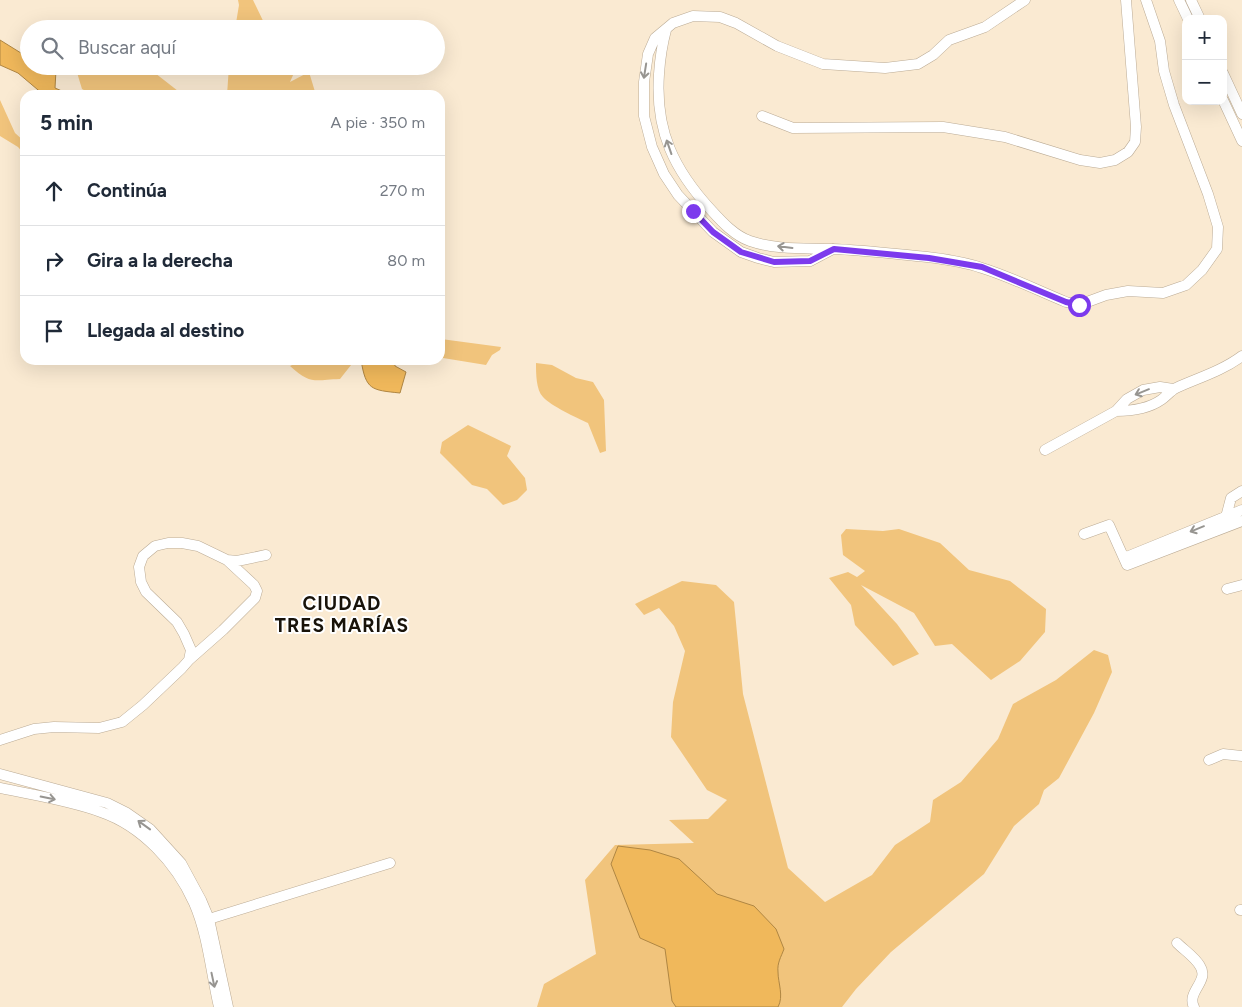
<!DOCTYPE html>
<html lang="es">
<meta charset="utf-8">
<style>
:root{--surface:#fff;--page:#f6f6f7;--text:#1f2937;--muted:#747a83;--line:#e0e1e3}
body{margin:0;font-family:Figtree,sans-serif;background:var(--page);color:var(--text)}
.controls{position:absolute;right:15px;top:15px;display:grid;overflow:hidden;border-radius:10px;box-shadow:0 5px 20px #0002}
.controls button{width:45px;height:45px;display:grid;place-items:center;padding:0;border:0;border-bottom:1px solid var(--line);background:var(--surface);color:var(--text);font:25px sans-serif}
.stop{position:absolute;width:15px;height:15px;margin:-11px;border:4px solid #7c3aed;border-radius:50%;background:#fff}
.stop.end{background:#7c3aed;border-color:#fff;box-shadow:0 1px 5px #0008}
.list{margin:0;padding:0;list-style:none}
h2{display:flex;justify-content:space-between;align-items:center;height:65px;margin:0;padding:0 20px;font-size:21px}
h2 small{font-size:16px;font-weight:400;color:var(--muted)}
.list li{display:grid;grid-template-columns:32px 1fr auto;gap:15px;align-items:center;box-sizing:border-box;height:70px;padding:0 20px;border-top:1px solid var(--line)}
.list b{display:block;font-size:19px;white-space:nowrap}
.list em{font-size:16px;font-style:normal;color:var(--muted)}
.icon{flex:none;width:28px;height:28px;fill:none;stroke:currentColor;stroke-width:2;stroke-linecap:round;stroke-linejoin:round}
.map{position:relative;flex:none;width:1242px;height:1007px;overflow:hidden}
.search{position:absolute;background:var(--surface);box-shadow:0 5px 20px #0002;left:20px;top:20px;width:425px;height:55px;display:flex;align-items:center;gap:12px;box-sizing:border-box;padding:0 18px;border-radius:28px;color:var(--muted);font-size:19px}
.panel{position:absolute;background:var(--surface);box-shadow:0 5px 20px #0002;left:20px;top:90px;width:425px;height:275px;border-radius:15px}
.map>svg:first-child{display:block}
.green{fill:#f1c47c}
.water{fill:#f0b85b;stroke:#af8643}
.lines{fill:none;stroke-linecap:round;stroke-linejoin:round}
.minor-casing{stroke:#bbab95;stroke-width:11}
.minor{stroke:#fff;stroke-width:10}
.oneway{stroke:#979591}
.route{stroke:#7c3aed;stroke-width:6}
.labels{text-anchor:middle;dominant-baseline:central;stroke-width:4;stroke-linejoin:round;paint-order:stroke}
.district-label{font-size:19px;font-weight:bold;letter-spacing:1px;fill:#18130a;stroke:#fff}
</style>
<div class="map">
<svg width="1242" height="1007" viewBox="0 0 1242 1007">
<rect width="100%" height="100%" fill="#faead2"/>
<!-- green -->
<path class="green" d="M 238,0 L 253,0 L 267,29 L 235,29 L 239,5 Z
M 75,66 L 146,66 L 178,91 L 196,95 L 93,95 L 82,89 Z
M 229,66 L 297,66 L 290,82 L 309,72 L 316,95 L 227,95 Z
M 0,100 L 15,133 L 25,142 L 25,155 L 18,147 L 0,136 Z
M 441,339 L 501,347 L 500,350 L 492,355 L 486,365 L 443,358 L 440,349 Z
M 302,360 L 355,360 L 340,379 C 314,380 311,385 290,366 Z
M 536,363 L 552,365 L 576,378 L 593,382 L 604,400 L 606,451 L 600,453 L 588,423 C 577,418 551,406 543,397 C 536,390 536,373 536,363 Z
M 468,425 L 511,446 L 507,456 L 525,478 L 527,490 L 517,500 L 503,505 L 487,489 L 472,485 L 440,453 L 442,442 Z
M 846,529 L 883,531 L 899,529 L 940,543 L 969,570 L 1010,581 L 1046,609 L 1045,632 L 1020,661 L 991,680 L 952,644 L 935,646 L 914,613 L 861,585 L 897,624 L 919,654 L 893,666 L 855,625 L 851,605 L 829,578 L 848,572 L 857,577 L 865,571 L 843,555 L 841,535 Z
M 682,581 L 716,585 L 734,602 L 743,694 L 788,868 L 825,902 L 872,875 L 895,845 L 930,822 L 933,800 L 961,782 L 998,739 L 1013,704 L 1056,680 L 1094,650 L 1108,655 L 1112,672 L 1094,713 L 1059,778 L 1044,790 L 1039,804 L 1014,826 L 984,874 L 891,952 L 856,989 L 842,1007 L 537,1007 L 544,984 L 596,954 L 585,880 L 615,845 L 694,843 L 669,820 L 708,819 L 727,800 L 707,790 L 671,737 L 673,702 L 685,651 L 674,626 L 659,608 L 644,615 L 635,604 Z"/>
<!-- water -->
<path class="water" d="M 0,40 L 29,58 L 29,66 L 48,66 L 56,70 L 55,88 L 71,95 L 44,95 L 18,73 L 0,65 Z
M 361,360 L 394,360 L 395,366 L 406,372 L 400,393 C 371,390 366,390 361,360 Z
M 618,846 L 650,850 L 679,859 L 717,894 L 754,906 L 776,929 L 784,949 C 781,957 777,963 778,972 C 778,983 784,996 778,1007 L 676,1007 L 672,1001 L 665,949 L 640,938 L 611,864 Z"/>
<g class="lines">
<defs>
<path id="minor" d="M 1179,0 L 1188,19
M 1191,0 L 1200,19
M 666,30 C 662,45 660,59 659,74 C 655,131 674,170 712,211 C 722,222 735,236 750,241 C 776,250 805,248 832,249 C 864,250 895,254 927,257 C 944,259 965,262 982,268 C 1011,277 1039,291 1066,302 L 1079,305 L 1106,295 L 1128,291 L 1163,293 L 1186,285 L 1202,270 L 1217,249 L 1218,227 L 1208,194 L 1174,105 L 1164,71 L 1160,41 L 1146,0
M 1223,73 L 1242,114
M 1223,100 L 1242,141
M 762,116 L 793,128 L 943,127 L 1005,137 L 1080,160 L 1100,163 L 1115,160 L 1128,152 L 1135,142 L 1136,127 L 1126,0
M 833,249 L 810,261 L 774,262 L 758,258 L 741,252 L 713,232 L 678,195 L 664,174 L 652,147 L 644,116 L 644,82 L 648,54 L 655,38 L 673,23 L 693,16 L 720,17 L 736,23 L 777,46 L 823,64 L 885,68 L 918,64 L 933,55 L 949,40 L 985,27 L 1025,0
M 1116,411 C 1132,411 1148,409 1161,400 C 1166,397 1170,391 1176,388 C 1198,378 1222,371 1242,356
M 1045,450 L 1116,411 L 1127,399 L 1143,390 L 1160,387 L 1173,389
M 1226,517 L 1231,498 L 1242,491
M 1084,534 L 1109,525 L 1127,565 L 1242,521
M 1124,558 L 1242,510
M 1227,589 L 1242,585
M 189,660 L 223,630 L 255,598 L 257,591 L 254,585 L 227,560
M 0,740 L 34,729 L 54,727 L 99,728 L 122,722 L 143,705 L 182,668 L 189,660 L 191,650 L 184,634 L 177,622 L 146,592 L 141,582 L 139,567 L 143,556 L 155,546 L 168,543 L 182,543 L 198,546 L 227,560 L 237,561 L 266,555
M 1209,760 L 1223,754 L 1242,756
M 0,774 L 107,803 L 127,813 L 150,829 L 181,863 L 201,900 L 209,919 L 228,1007
M 0,788 C 33,795 68,800 101,812 C 142,826 176,863 194,903 C 208,935 211,973 219,1007
M 1240,910 L 1242,910
M 209,919 L 390,863
M 1177,943 C 1184,950 1195,957 1200,966 C 1210,981 1186,992 1194,1007"/>
</defs>
<!-- minor casing -->
<use href="#minor" class="minor-casing"/>
<!-- minor -->
<use href="#minor" class="minor"/>
</g>
<!-- one-way arrows -->
<defs><path id="oneway-shaft" d="M-6 0H5M1.5-3L5.5 0L1.5 3" fill="none" stroke-width="1.6" stroke-linecap="round" stroke-linejoin="round" transform="scale(1.25)"/></defs>
<g class="oneway">
<use href="#oneway-shaft" transform="translate(645 71) rotate(99)"/>
<use href="#oneway-shaft" transform="translate(669 147) rotate(-109)"/>
<use href="#oneway-shaft" transform="translate(785 247) rotate(-173)"/>
<use href="#oneway-shaft" transform="translate(1142 392) rotate(158)"/>
<use href="#oneway-shaft" transform="translate(1197 529) rotate(158)"/>
<use href="#oneway-shaft" transform="translate(48 798) rotate(11)"/>
<use href="#oneway-shaft" transform="translate(144 825) rotate(-144)"/>
<use href="#oneway-shaft" transform="translate(213 980) rotate(78)"/>
</g>
<g class="lines">
<!-- route -->
<path class="route" d="M 693,211 L 713,232 L 741,252 L 774,262 L 810,261 L 834,249 L 929,258 L 982,267 L 1066,302 L 1079,305"/>
</g>
<g class="labels">
<!-- district labels -->
<g class="district-label">
<text x="342" y="603">CIUDAD<tspan x="342" dy="22">TRES MARÍAS</tspan></text>
</g>
</g>
</svg>
<div class="controls">
<button>+</button>
<button>−</button>
</div>
<div class="stop" style="left:1079px;top:305px"></div>
<div class="stop end" style="left:693px;top:211px"></div>
<div class="search"><svg class="icon" aria-label="search" viewBox="0 0 24 24"><circle cx="10" cy="10" r="6"/><path d="M15 15l6 6"/></svg>Buscar aquí</div>
<section class="panel">
<h2>5 min<small>A pie · 350 m</small></h2>
<ul class="list">
<li><svg class="icon" aria-label="ahead" viewBox="0 0 24 24"><path d="M12 20V5M6 11l6-6 6 6"/></svg><div><b>Continúa</b></div><em>270 m</em></li>
<li><svg class="icon" aria-label="right" viewBox="0 0 24 24"><path d="M7 20v-9h11M14 6l5 5-5 5"/></svg><div><b>Gira a la derecha</b></div><em>80 m</em></li>
<li><svg class="icon" aria-label="arrive" viewBox="0 0 24 24"><path d="M6 21V4h12l-3 4 3 4H6"/></svg><div><b>Llegada al destino</b></div></li>
</ul>
</section>
</div>
